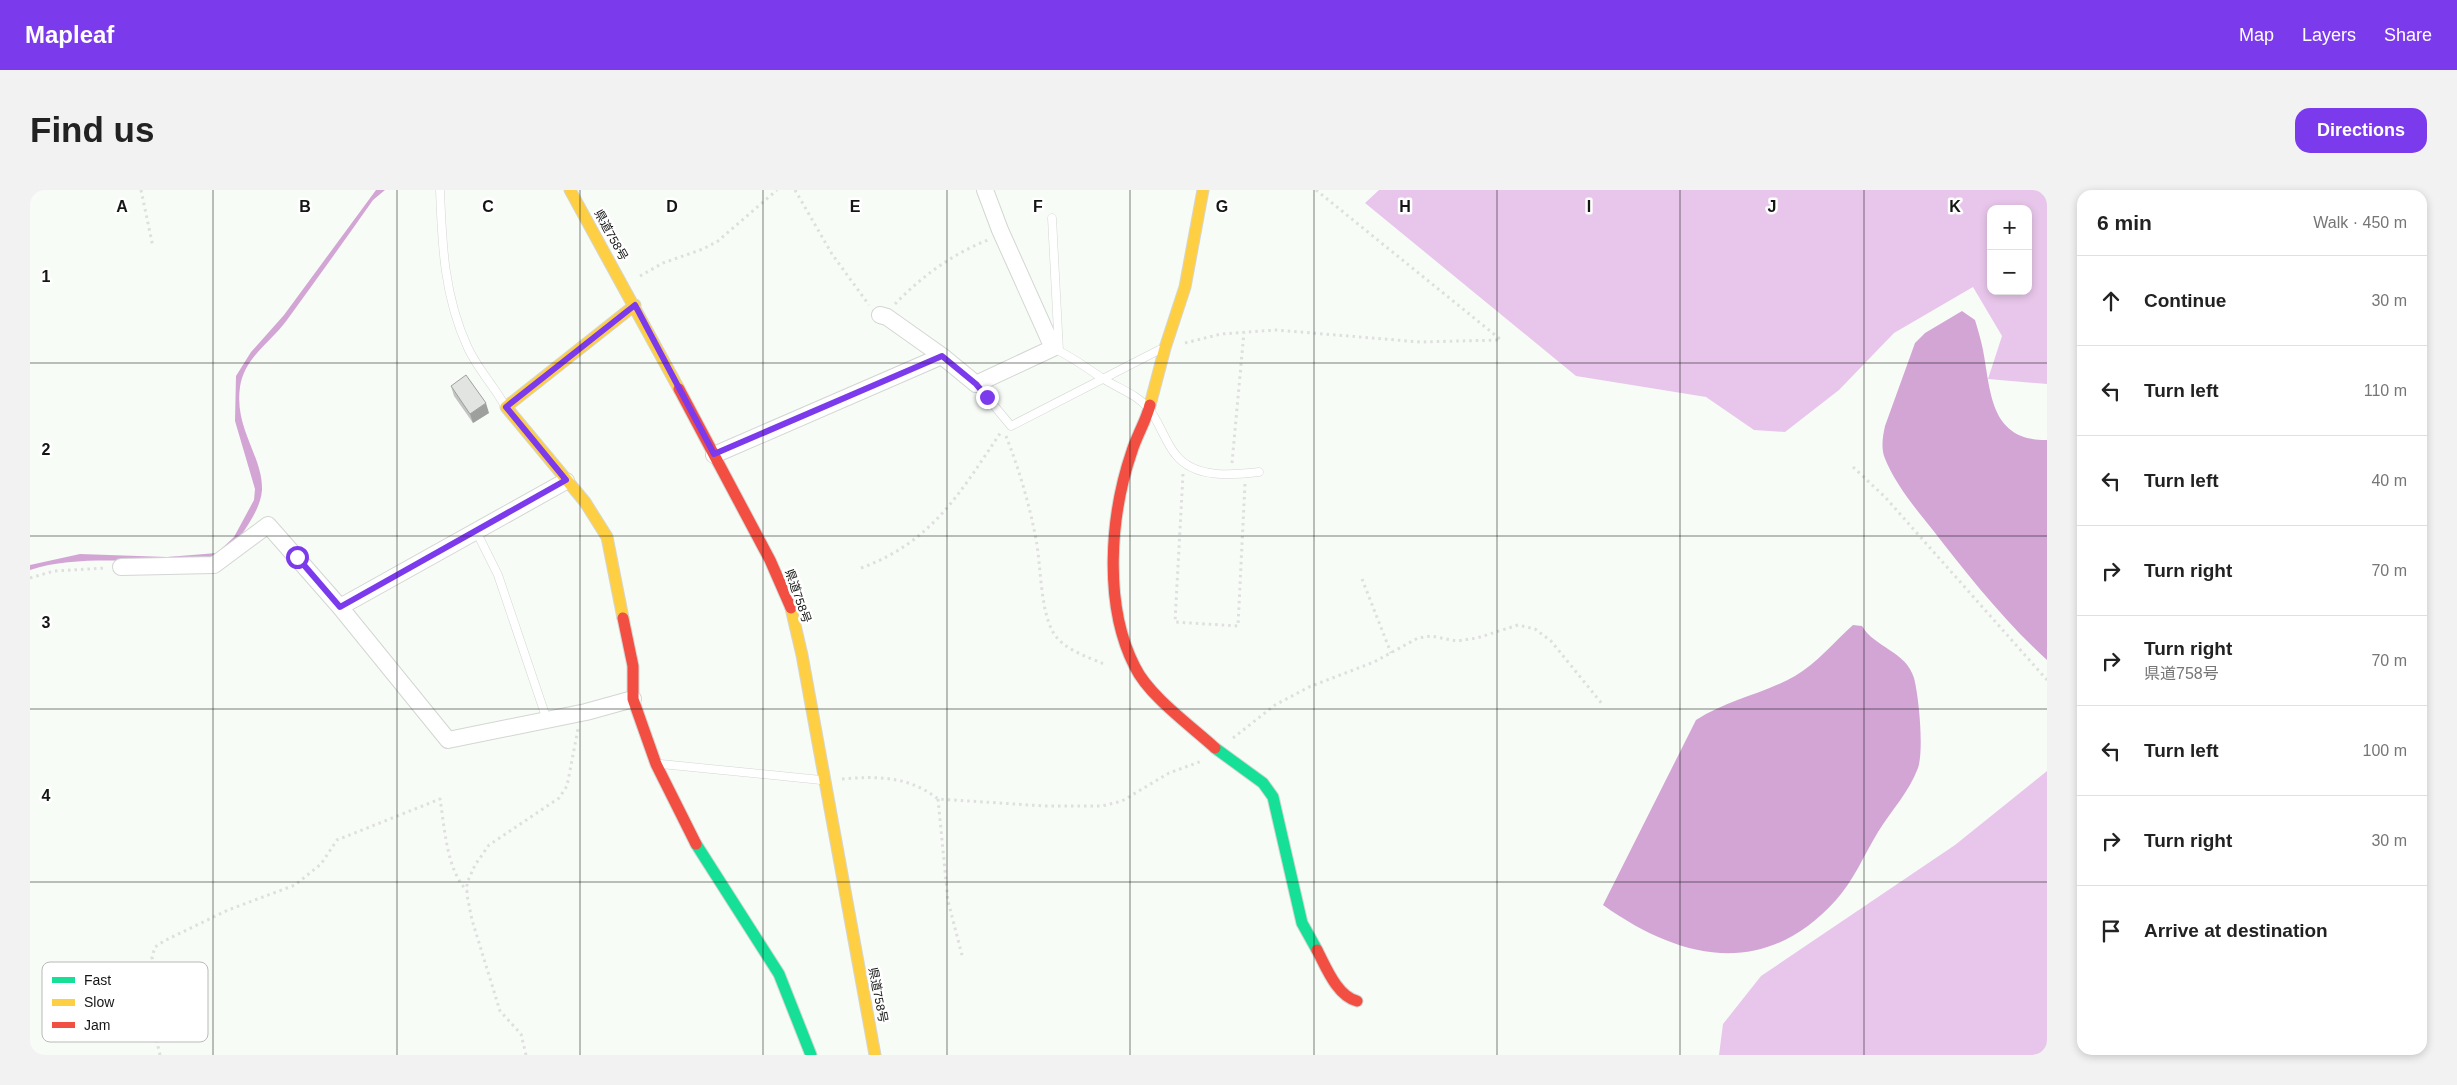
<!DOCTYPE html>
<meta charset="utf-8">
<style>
:root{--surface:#fff;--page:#f2f2f2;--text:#222;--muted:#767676;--line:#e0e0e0;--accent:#7c3aed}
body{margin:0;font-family:Helvetica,"Noto Sans JP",sans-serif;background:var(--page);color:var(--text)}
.controls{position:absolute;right:15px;top:15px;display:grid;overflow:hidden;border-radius:10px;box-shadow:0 2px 8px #0003}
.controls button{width:45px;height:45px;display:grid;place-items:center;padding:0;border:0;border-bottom:1px solid var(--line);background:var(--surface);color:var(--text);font:25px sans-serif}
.stop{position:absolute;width:15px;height:15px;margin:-11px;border:4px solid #7c3aed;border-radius:50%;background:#fff}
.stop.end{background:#7c3aed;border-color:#fff;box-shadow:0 1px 5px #0008}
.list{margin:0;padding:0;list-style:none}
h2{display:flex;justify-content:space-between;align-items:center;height:65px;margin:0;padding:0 20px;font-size:21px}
h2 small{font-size:16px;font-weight:400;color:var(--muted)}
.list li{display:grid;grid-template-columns:32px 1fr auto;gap:15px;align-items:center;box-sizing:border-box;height:90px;padding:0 20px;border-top:1px solid var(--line)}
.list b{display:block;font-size:19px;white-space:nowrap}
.list p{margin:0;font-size:16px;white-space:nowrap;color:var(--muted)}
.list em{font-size:16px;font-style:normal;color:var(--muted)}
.icon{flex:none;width:28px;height:28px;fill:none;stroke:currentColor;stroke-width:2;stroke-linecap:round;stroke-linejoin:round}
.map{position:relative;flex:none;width:2017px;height:865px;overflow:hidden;border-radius:15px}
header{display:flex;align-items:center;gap:30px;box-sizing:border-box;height:70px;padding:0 25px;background:var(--accent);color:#fff}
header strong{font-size:24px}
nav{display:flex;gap:28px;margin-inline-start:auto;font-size:18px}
.intro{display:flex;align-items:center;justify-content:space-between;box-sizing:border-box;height:120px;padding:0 30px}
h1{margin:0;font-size:35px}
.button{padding:12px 22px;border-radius:15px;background:var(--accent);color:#fff;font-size:18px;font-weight:700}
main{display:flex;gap:30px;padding:0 30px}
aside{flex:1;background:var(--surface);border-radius:15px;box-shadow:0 2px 8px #0003}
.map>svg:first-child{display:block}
.forest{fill:#e8c6eb;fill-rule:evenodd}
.water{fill:#d2a5d5}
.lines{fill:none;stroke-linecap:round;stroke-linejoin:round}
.lane-casing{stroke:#d3d6d3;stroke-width:9}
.street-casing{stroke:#d3d6d3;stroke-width:18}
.fast-casing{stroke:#d3d6d3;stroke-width:13}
.slow-casing{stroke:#d3d6d3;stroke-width:13}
.jam-casing{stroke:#d3d6d3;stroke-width:13}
.path{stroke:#dedfde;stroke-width:3;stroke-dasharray:2.5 4;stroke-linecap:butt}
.lane{stroke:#fefffe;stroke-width:8}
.street{stroke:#fefffe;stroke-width:16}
.fast{stroke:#16e098;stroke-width:11}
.slow{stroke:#ffcf43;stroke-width:11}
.jam{stroke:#f24e42;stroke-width:11}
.wall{fill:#c2c4c2}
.shaded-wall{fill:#9ea09e}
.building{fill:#e1e4e1;stroke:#9ea09e}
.route{stroke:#7c3aed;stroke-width:6}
.grid{fill:none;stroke:#141614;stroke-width:1;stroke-opacity:0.55}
.labels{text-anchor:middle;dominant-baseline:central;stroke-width:5;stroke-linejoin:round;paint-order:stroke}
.street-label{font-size:12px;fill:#141614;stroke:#fff}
.key{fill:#fff;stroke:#b8b9b8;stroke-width:1}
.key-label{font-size:14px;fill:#141614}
.grid-label{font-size:16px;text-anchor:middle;font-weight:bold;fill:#141614;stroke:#fff;stroke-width:5;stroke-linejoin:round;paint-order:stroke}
</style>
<header>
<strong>Mapleaf</strong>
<nav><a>Map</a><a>Layers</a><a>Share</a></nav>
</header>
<div class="intro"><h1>Find us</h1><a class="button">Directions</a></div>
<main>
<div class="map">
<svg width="2017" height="865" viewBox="0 0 2017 865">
<rect width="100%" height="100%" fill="#f8fcf7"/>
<!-- forest -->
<path class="forest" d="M 1349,0 L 2017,0 L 2017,194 L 1958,189 L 1972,146 L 1943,97 L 1864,143 L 1809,200 L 1755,242 L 1724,240 L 1676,207 L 1546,186 L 1335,13 ZM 1961,19 L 1998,19 L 1998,101 L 1961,101 Z
M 2017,581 L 2017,865 L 1689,865 L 1693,834 L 1731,786 L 1925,655 Z"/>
<!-- water -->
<path class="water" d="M 346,0 L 355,0 L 343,10 C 315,50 286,90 257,130 C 241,152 214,168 210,197 C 204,239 233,266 232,300 C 231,316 220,332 212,344 C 206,353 196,367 185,370 C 174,372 161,371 151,371 C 101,373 47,365 0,380 L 0,375 L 50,364 L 137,367 L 187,363 L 204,347 L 224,310 L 225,299 L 205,231 L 206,186 L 221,162 L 254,125 Z
M 1932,121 L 1945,130 C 1948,140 1951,150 1953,160 C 1961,202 1960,251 2017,250 L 2017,470 C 1974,431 1937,384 1902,339 C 1885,318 1863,291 1854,266 C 1851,256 1853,245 1855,236 L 1885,153 L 1895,143 Z
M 1823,435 L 1832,436 C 1845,458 1876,461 1884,488 C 1889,507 1894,560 1888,578 C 1879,602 1861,621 1848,642 C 1834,665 1824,690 1806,710 C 1735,789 1652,771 1573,715 L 1666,530 C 1697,510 1733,504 1765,486 C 1787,473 1804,452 1823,435 Z"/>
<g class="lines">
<defs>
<path id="lane" d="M 410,0 C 412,54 414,107 438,158 C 447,178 464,196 475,216
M 1022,28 L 1029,161
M 1023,158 C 1041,166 1055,177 1072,188 C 1087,198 1107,204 1119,219 C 1130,233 1135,252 1146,265 C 1165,289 1203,285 1229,282
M 946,194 L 981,236 L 1129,160
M 446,341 L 468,385 L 517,530
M 631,574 L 791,590"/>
<path id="street" d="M 850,125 L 857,127 L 912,166
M 684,265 L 912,166 L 946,194 L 1023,158 L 970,40 L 955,0
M 91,377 L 184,375 L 238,335 L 310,417 L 418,550 L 556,522 L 603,509
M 310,417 L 536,291"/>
<path id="fast" d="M 1185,558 L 1233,593 L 1243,607 L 1272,733 L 1287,760
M 666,654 L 749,784 L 781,865"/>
<path id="slow" d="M 540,0 L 649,199
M 1120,215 L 1135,158 L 1155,97 L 1173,0
M 761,418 L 772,465 L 845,865
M 593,428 L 577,347 L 555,312 L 476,217 L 605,115"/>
<path id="jam" d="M 649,199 L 740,370 L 761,418
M 1120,215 C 1116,231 1107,245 1102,261 C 1080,325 1073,415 1105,477 C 1119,506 1161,536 1185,558
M 593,428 L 603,476 L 603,509 L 626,574 L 666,654
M 1287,760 C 1296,777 1307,806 1327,811"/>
</defs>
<!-- lane casing -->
<use href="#lane" class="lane-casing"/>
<!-- street casing -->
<use href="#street" class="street-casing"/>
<!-- fast casing -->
<use href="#fast" class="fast-casing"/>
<!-- slow casing -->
<use href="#slow" class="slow-casing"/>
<!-- jam casing -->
<use href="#jam" class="jam-casing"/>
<!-- path -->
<path class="path" d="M 111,0 L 123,57
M 765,0 L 802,64 L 839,115
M 1286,0 L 1470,149
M 610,86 L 633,73 L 673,59 L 688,51 L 747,0
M 865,114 C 891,87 922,64 958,50
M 1155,153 L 1191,144 L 1246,140 L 1390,152 L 1470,150
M 976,246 C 989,279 999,313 1006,349 C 1011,375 1010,419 1023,442 C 1032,459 1058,467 1074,474
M 1202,273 L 1214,142
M 1823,277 L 1855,307 L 2017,490
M 1153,284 L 1145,432 L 1208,436 L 1215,293
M 831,378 C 903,352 931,301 971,242
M 0,388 L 24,381 L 76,378
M 1332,389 L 1361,463
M 1203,548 L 1245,515 L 1279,497 L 1344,472 L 1388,448 L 1401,446 L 1427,451 L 1447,448 L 1488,435 L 1505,439 L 1521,451 L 1573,515
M 812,589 C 847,586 879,586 908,609 L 1015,616 L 1072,616 L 1092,611 L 1139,583 L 1172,571
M 908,609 L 918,711 L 933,769
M 130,865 L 123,835 L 128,807 L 122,767 L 125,757 L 134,751 L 198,720 L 265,695 L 291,674 L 307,650 L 410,609 C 415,639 416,678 437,701
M 496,865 L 491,844 L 470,821 L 442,730 L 437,705 L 437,693 L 445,675 L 459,655 L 529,608 L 537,596 L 548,539"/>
<!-- lane -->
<use href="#lane" class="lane"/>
<!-- street -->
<use href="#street" class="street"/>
<!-- fast -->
<use href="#fast" class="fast"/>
<!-- slow -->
<use href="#slow" class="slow"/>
<!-- jam -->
<use href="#jam" class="jam"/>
</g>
<!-- wall -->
<path class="wall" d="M 421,196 L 459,223 L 443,233 L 424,206 Z"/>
<!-- shaded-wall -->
<path class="shaded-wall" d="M 456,213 L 459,223 L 443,233 L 440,224 Z"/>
<!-- building -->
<path class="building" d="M 436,185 L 456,213 L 440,224 L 421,196 Z"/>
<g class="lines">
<!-- route -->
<path class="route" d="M 267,367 L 310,417 L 536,290 L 476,217 L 605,115 L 684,264 L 912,166 L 946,194 L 957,207"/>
</g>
<!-- grid -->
<path class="grid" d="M 183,0 L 183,865M 367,0 L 367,865M 550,0 L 550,865M 733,0 L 733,865M 917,0 L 917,865M 1100,0 L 1100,865M 1284,0 L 1284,865M 1467,0 L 1467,865M 1650,0 L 1650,865M 1834,0 L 1834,865M 0,173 L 2017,173M 0,346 L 2017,346M 0,519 L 2017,519M 0,692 L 2017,692"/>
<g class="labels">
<!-- street labels -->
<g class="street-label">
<text transform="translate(581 45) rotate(61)">県道758号</text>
<text transform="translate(768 406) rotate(71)">県道758号</text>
<text transform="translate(848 805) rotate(79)">県道758号</text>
</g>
</g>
<!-- legend -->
<rect x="12" y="772" width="166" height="80" rx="8" class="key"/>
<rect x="22" y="787" width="23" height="6" fill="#16e098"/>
<rect x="22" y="809" width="23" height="7" fill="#ffcf43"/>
<rect x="22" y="832" width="23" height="6" fill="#f24e42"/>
<g class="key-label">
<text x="54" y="795">Fast</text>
<text x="54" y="817">Slow</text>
<text x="54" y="840">Jam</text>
</g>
<g class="grid-label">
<text x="92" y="22">A</text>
<text x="275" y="22">B</text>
<text x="458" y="22">C</text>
<text x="642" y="22">D</text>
<text x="825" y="22">E</text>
<text x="1008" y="22">F</text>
<text x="1192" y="22">G</text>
<text x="1375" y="22">H</text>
<text x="1559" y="22">I</text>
<text x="1742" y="22">J</text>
<text x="1925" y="22">K</text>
<text x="16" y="92">1</text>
<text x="16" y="265">2</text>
<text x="16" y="438">3</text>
<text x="16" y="611">4</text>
</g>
</svg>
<div class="controls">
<button>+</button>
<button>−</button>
</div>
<div class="stop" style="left:267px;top:367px"></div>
<div class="stop end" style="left:957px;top:207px"></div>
</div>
<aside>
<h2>6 min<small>Walk · 450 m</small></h2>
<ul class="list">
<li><svg class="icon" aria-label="ahead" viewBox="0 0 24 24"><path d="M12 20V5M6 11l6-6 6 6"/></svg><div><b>Continue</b></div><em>30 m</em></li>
<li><svg class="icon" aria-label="left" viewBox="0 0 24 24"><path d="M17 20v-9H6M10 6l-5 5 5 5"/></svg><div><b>Turn left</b></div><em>110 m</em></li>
<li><svg class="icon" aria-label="left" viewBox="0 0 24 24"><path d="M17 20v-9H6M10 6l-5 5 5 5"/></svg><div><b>Turn left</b></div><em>40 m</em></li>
<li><svg class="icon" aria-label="right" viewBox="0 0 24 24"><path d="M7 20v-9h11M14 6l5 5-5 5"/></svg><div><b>Turn right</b></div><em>70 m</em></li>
<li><svg class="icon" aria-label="right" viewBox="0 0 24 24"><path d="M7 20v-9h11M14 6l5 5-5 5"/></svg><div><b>Turn right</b><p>県道758号</p></div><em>70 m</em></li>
<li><svg class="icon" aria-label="left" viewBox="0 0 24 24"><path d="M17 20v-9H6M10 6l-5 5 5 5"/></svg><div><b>Turn left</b></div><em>100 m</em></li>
<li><svg class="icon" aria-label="right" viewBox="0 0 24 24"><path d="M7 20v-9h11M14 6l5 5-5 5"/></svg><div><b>Turn right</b></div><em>30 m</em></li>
<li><svg class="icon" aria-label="arrive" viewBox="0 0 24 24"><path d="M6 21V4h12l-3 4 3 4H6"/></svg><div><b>Arrive at destination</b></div></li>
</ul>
</aside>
</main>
